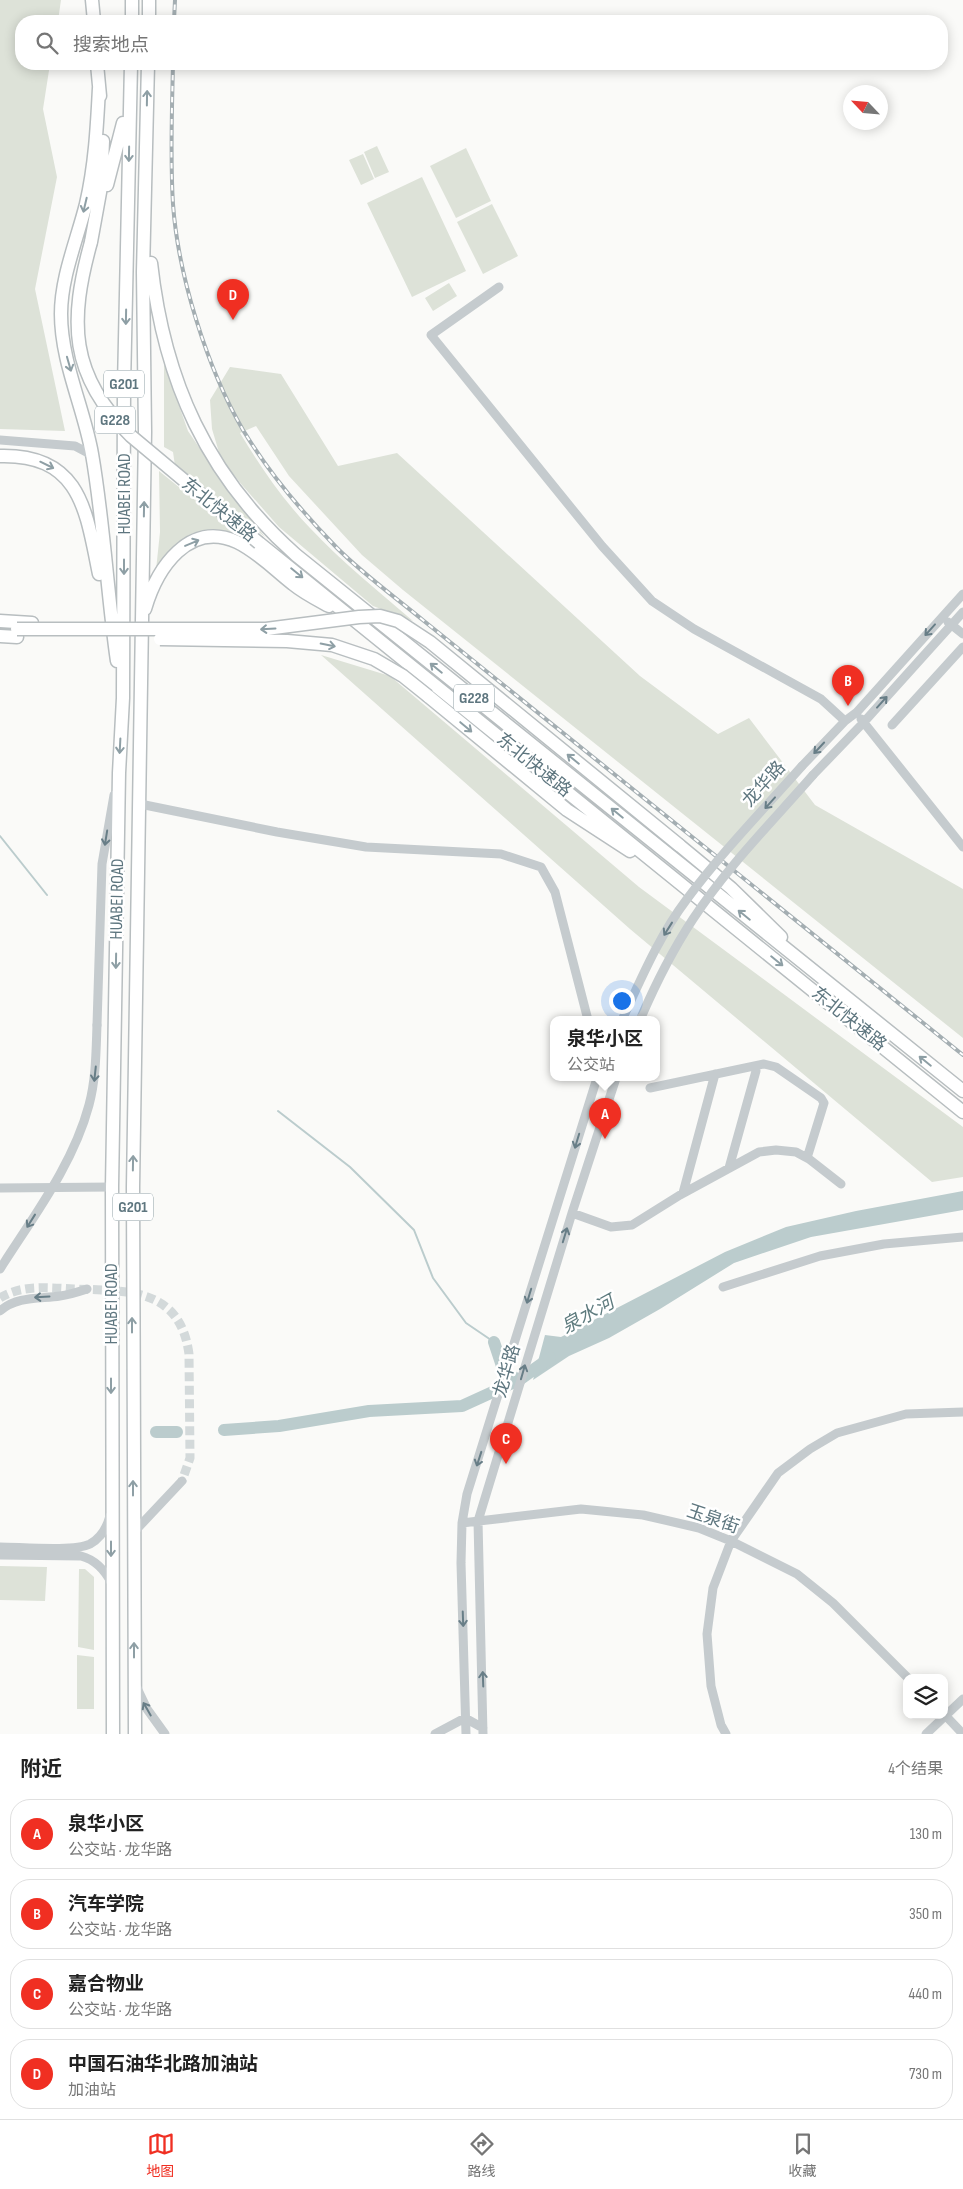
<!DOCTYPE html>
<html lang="zh">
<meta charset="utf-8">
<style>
:root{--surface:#fff;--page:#f6f6f6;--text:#222;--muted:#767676;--line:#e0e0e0;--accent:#f02f22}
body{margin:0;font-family:"Sofia Sans Condensed","Noto Sans SC",sans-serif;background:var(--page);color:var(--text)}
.controls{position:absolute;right:15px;bottom:15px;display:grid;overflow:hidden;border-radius:10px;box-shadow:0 2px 12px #0003}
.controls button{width:45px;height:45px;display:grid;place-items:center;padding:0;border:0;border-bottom:1px solid var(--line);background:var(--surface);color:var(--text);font:25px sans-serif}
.compass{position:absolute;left:843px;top:85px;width:45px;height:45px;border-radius:50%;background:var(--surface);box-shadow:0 2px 12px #0003;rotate:296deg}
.you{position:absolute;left:621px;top:1000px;width:18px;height:18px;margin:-12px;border:4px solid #fff;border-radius:50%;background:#1a73e8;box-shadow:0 0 0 8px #1a73e833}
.badge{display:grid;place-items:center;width:32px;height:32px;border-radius:50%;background:var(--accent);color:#fff;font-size:16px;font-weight:700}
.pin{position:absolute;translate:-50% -41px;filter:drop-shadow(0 1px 2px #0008)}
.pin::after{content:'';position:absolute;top:26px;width:18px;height:15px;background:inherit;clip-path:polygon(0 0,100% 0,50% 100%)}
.popup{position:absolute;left:550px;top:1016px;width:110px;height:65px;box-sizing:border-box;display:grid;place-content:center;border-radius:10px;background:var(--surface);filter:drop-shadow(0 1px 4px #0005);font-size:16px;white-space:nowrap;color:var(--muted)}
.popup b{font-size:19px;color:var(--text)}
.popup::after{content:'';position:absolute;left:50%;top:100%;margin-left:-10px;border:10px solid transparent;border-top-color:var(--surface)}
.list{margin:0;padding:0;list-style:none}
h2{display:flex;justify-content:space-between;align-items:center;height:65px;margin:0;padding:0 20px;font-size:21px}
h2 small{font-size:16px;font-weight:400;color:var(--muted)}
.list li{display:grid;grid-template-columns:32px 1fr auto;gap:15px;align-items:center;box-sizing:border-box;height:70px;margin:0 10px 10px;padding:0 10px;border:1px solid var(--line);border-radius:20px}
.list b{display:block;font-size:19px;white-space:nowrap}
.list p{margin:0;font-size:16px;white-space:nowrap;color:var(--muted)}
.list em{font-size:16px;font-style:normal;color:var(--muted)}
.icon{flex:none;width:28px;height:28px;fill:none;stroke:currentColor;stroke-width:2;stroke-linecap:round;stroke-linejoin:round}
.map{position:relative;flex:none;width:963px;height:1734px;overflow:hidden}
.search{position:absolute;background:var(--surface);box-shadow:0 2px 12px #0003;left:15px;right:15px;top:15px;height:55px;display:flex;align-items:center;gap:12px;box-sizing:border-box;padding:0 18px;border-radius:20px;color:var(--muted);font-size:19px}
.sheet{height:385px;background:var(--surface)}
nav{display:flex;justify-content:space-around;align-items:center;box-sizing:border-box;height:70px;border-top:1px solid var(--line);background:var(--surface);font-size:14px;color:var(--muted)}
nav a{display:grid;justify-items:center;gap:2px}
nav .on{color:var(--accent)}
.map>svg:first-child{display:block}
.green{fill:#dde2d8}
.water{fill:#bbcccd}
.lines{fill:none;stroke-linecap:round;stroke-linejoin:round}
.stream{stroke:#bbcccd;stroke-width:2}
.river{stroke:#bbcccd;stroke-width:12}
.minor-tunnel{stroke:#d3d9da;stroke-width:9;stroke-dasharray:9 4.5;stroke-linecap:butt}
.highway-casing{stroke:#b8bec0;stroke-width:15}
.minor{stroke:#c5cbce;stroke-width:9}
.highway{stroke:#fff;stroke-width:12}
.rail-casing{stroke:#a4aeb2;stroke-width:4}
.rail{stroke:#fff;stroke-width:2;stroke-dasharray:5.5;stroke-linecap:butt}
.highway-bridge-casing{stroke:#b8bec0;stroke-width:15;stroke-linecap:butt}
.minor-bridge{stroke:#c5cbce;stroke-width:9}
.highway-bridge{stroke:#fff;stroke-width:12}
.oneway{stroke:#8e9fa5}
.oneway2{stroke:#687e87}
.labels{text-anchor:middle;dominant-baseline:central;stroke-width:5;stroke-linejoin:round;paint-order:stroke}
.shield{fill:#fff;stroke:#8e9fa5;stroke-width:1}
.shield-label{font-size:16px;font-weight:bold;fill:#5e767f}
.street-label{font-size:18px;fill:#5e767f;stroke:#fff}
.water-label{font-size:19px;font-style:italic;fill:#5e7b7e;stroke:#fff}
</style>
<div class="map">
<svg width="963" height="1734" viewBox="0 0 963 1734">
<rect width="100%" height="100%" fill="#fafaf8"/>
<!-- green -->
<path class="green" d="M 0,0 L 61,0 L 58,21 L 21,21 L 21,64 L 50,64 L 43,109 L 57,177 L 35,289 L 65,431 L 0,429 Z
M 377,146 L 389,172 L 375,178 L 364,152 Z
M 466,148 L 491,201 L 456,218 L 430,166 Z
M 363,154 L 374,179 L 361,185 L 349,160 Z
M 422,177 L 466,271 L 412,297 L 367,203 Z
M 492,204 L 518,256 L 483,274 L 457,222 Z
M 449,283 L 457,296 L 433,311 L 425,298 Z
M 164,363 L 188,431 L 232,496 L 265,537 L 175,466 L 173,452 L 164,447 Z
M 230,367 L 281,374 L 338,466 L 397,453 L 640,676 L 718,734 L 749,718 L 815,805 L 963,889 L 963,1038 L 403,590 L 362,555 L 289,476 L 256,426 L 240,433 C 260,466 283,500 310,528 C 342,562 378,591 413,621 L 373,606 L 279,527 L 242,485 L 221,459 L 212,429 L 210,400 Z
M 159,471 L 246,541 L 235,537 L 180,543 L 168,553 L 156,570 L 160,532 Z
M 321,655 L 390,676 L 639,887 L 963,1127 L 963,1177 L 932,1182 L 630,929 Z
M 0,1566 L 47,1567 L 45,1601 L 0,1600 Z
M 79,1569 L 85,1569 L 94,1577 L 94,1650 L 78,1647 Z
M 77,1655 L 94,1657 L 94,1709 L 77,1709 Z"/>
<!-- water -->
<path class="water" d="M 963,1191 L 963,1210 L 811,1237 L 734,1263 L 660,1309 L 609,1338 L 569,1356 L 533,1380 L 545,1335 L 561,1337 L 725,1252 L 786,1227 L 856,1211 Z"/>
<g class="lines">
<!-- stream -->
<path class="stream" d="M 0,836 L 47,895
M 278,1111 L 350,1167 L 414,1230 L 433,1278 L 466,1323 L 494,1342"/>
<!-- river -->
<path class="river" d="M 494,1342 L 504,1372 L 519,1380
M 224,1430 L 279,1426 L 369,1411 L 462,1406 L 519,1380 L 550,1358
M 156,1432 L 177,1432"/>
<!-- minor-tunnel -->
<path class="minor-tunnel" d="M 0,1298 C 22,1284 50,1288 74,1289 C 127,1291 180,1287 189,1354 L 190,1458 L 182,1481"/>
<defs>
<path id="highway" d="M 92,0 L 94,21
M 132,21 L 132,0
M 149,21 L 149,0
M 97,64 L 100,96
M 99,88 C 97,127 95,165 86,204 C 77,240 61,277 61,314 C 61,362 84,408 92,454 C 104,523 107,592 117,661
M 107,185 L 123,123
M 91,242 L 101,187 L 103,141
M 151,263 C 164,381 207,476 296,555 L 963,1091
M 0,456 C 81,454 86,511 99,574
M 259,543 L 963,1112
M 145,609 C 157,568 189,520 237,542 C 258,552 275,570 293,584 C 304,593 316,599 329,606
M 0,621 L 32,623
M 0,636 L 17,637
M 428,696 L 567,810 L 630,851
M 679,845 L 731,888 L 781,937
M 113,1734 L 112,1187 L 119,773 L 123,698 L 124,386 L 131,64
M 135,1734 L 133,1187 L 145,432 L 143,272 L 148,64"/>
</defs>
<!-- highway casing -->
<use href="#highway" class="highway-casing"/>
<!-- minor -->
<path class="minor" d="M 499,287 L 431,335 L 602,546 L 652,601 L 694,629 L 821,699 L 845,721
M 0,440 L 75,446 L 92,455
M 948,622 L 963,634
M 861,719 L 963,847
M 892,725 L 963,647
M 802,766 L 845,721 L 857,712 L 963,594
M 813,775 L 864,722 L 963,612
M 140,804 L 277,832 L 366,847 L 501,854 L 541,867 L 555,892 L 588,1020
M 97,1025 L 102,864 L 114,795
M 650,1088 L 764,1064 L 776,1067 L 821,1098 L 824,1103 L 807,1158
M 729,1168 L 756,1071 L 755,1066
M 0,1188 L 112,1187
M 683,1193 L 715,1074
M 572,1213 L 611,1227 L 632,1225 L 680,1195 L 759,1152 L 776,1150 L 796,1152 L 809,1159 L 841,1184
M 723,1287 L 820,1256 L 884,1244 L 963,1237
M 462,1523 L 581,1509 L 643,1515 L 699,1528 L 731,1541 L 797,1574 L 833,1603 L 908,1678
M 134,1532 L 182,1481
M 0,1547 C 20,1547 74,1552 90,1544 C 101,1538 107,1527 110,1516
M 0,1555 L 81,1556 C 96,1560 105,1570 112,1584
M 137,1688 L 147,1709 L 165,1734
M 944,1714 L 963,1734
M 435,1734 L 465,1718 L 483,1728
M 466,1734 L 461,1563 L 462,1523 L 467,1494 L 597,1078
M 483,1734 L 478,1521 L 572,1213 L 616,1078
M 726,1734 L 721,1725 L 711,1686 L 707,1634 L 713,1588 L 731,1541 L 778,1473 L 810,1449 L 837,1433 L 906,1414 L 963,1412
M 926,1734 L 963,1699"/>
<!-- highway -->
<use href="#highway" class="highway"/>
<defs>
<path id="rail" d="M 174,21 L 175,0
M 173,64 C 172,110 170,157 173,204 C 178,275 207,368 243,430 C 269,473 302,512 337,548 C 363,574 395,597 424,621 L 963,1055"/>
</defs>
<!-- rail casing -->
<use href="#rail" class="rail-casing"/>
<!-- rail -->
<use href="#rail" class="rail"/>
<defs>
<path id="highway-bridge" d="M 91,242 C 69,321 69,375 131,436 L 259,543
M 17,629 L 266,629 L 359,617 L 380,616 L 398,621 L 430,642 L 679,845
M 160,639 L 287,641 L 332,645 L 374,659 L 403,676 L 428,696"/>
</defs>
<!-- highway-bridge casing -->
<use href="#highway-bridge" class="highway-bridge-casing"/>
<!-- minor-bridge -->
<path class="minor-bridge" d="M 622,1020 C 641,979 659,936 687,899 C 722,852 763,810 802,766
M 640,1020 C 655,985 672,951 693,919 C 727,867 772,822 813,775
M 0,1269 C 33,1217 73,1165 89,1105 C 96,1079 96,1052 97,1025
M 0,1311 C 17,1296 40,1299 60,1296 C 69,1295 78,1292 87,1289"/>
<!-- highway-bridge -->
<use href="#highway-bridge" class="highway-bridge"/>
</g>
<!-- one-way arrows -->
<defs><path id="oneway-shaft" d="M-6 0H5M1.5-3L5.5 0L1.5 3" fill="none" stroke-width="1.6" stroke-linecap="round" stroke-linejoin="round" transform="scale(1.25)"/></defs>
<g class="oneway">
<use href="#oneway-shaft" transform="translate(147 98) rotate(-89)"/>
<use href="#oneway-shaft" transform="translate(129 154) rotate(91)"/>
<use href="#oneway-shaft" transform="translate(85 205) rotate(103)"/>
<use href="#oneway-shaft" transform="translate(126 317) rotate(91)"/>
<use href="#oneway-shaft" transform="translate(69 364) rotate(74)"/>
<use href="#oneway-shaft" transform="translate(47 465) rotate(26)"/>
<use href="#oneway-shaft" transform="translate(144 509) rotate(-89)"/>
<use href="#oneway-shaft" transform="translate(192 543) rotate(-23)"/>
<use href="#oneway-shaft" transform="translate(124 567) rotate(90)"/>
<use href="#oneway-shaft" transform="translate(297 573) rotate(39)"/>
<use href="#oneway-shaft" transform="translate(268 629) rotate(177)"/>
<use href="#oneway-shaft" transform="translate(328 645) rotate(11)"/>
<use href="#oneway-shaft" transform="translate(436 668) rotate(-141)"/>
<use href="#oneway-shaft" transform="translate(466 727) rotate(40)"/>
<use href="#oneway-shaft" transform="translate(120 746) rotate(93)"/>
<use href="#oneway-shaft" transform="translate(573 759) rotate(-141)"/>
<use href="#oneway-shaft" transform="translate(617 813) rotate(-141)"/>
<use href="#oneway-shaft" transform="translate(744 915) rotate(-141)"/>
<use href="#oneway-shaft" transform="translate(116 961) rotate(91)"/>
<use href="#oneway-shaft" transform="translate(777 961) rotate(39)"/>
<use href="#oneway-shaft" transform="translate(925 1061) rotate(-141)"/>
<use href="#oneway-shaft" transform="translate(133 1163) rotate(-89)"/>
<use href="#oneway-shaft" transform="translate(132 1325) rotate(-90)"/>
<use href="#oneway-shaft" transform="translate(111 1386) rotate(90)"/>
<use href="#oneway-shaft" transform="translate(133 1488) rotate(-90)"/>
<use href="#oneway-shaft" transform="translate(111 1549) rotate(90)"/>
<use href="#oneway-shaft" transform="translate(134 1650) rotate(-90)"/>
</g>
<g class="oneway2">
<use href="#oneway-shaft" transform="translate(930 630) rotate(132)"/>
<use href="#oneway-shaft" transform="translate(882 702) rotate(-48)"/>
<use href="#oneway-shaft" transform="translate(819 748) rotate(133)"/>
<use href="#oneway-shaft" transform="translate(770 803) rotate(132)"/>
<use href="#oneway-shaft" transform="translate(106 838) rotate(99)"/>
<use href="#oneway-shaft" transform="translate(668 929) rotate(122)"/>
<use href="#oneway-shaft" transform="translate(95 1074) rotate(96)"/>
<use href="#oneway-shaft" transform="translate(577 1141) rotate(107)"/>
<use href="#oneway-shaft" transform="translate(31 1221) rotate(122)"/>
<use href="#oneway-shaft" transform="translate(565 1235) rotate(-73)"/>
<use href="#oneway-shaft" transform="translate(529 1296) rotate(107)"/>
<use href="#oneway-shaft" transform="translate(42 1297) rotate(177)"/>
<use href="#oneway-shaft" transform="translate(523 1372) rotate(-74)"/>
<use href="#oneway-shaft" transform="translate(479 1459) rotate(108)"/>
<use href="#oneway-shaft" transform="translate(463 1619) rotate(88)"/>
<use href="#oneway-shaft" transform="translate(483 1679) rotate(-92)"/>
<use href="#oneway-shaft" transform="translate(147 1709) rotate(-120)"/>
</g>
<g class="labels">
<!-- shield labels -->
<g class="shield">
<rect x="104" y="370.5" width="40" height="27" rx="4"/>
<rect x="95" y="406.5" width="40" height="27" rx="4"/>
<rect x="454" y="684.5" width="40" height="27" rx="4"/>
<rect x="113" y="1193.5" width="40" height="27" rx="4"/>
</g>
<g class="shield-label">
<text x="124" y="384">G201</text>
<text x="115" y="420">G228</text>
<text x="474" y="698">G228</text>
<text x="133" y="1207">G201</text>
</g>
<!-- street labels -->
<g class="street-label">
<text transform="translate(124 494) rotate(-90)">HUABEI ROAD</text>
<text transform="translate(219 510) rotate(39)">东北快速路</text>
<text transform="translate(534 765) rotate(39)">东北快速路</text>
<text transform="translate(764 784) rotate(-48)">龙华路</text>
<text transform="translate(117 899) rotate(-89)">HUABEI ROAD</text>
<text transform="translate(849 1019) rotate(39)">东北快速路</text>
<text transform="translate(111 1304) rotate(-90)">HUABEI ROAD</text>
<text transform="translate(507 1371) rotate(-74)">龙华路</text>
<text transform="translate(713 1519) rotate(19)">玉泉街</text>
</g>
<!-- water labels -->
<g class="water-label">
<text transform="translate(588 1315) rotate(-29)">泉水河</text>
</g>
</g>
</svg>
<div class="controls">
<button><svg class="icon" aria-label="layers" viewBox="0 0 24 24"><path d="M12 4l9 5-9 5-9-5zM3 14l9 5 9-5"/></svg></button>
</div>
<svg class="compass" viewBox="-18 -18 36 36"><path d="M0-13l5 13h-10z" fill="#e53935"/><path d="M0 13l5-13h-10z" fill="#767676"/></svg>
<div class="you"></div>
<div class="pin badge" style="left:605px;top:1139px">A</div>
<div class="popup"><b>泉华小区</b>公交站</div>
<div class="pin badge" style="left:848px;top:706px">B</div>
<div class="pin badge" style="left:506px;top:1464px">C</div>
<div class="pin badge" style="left:233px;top:320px">D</div>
<div class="search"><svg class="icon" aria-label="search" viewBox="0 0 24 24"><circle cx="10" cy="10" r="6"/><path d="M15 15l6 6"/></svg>搜索地点</div>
</div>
<section class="sheet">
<h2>附近<small>4个结果</small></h2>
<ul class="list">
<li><span class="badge">A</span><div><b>泉华小区</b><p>公交站 · 龙华路</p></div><em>130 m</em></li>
<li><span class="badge">B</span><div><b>汽车学院</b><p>公交站 · 龙华路</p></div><em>350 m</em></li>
<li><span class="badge">C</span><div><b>嘉合物业</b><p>公交站 · 龙华路</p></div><em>440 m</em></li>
<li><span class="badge">D</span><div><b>中国石油华北路加油站</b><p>加油站</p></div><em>730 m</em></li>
</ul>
</section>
<nav>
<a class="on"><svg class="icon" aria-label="map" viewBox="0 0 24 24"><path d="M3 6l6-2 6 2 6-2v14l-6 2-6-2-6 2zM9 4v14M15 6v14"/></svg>地图</a>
<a><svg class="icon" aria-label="directions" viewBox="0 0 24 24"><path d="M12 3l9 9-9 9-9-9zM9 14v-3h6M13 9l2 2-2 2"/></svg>路线</a>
<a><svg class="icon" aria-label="saved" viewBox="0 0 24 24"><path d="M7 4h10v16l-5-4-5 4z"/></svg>收藏</a>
</nav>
